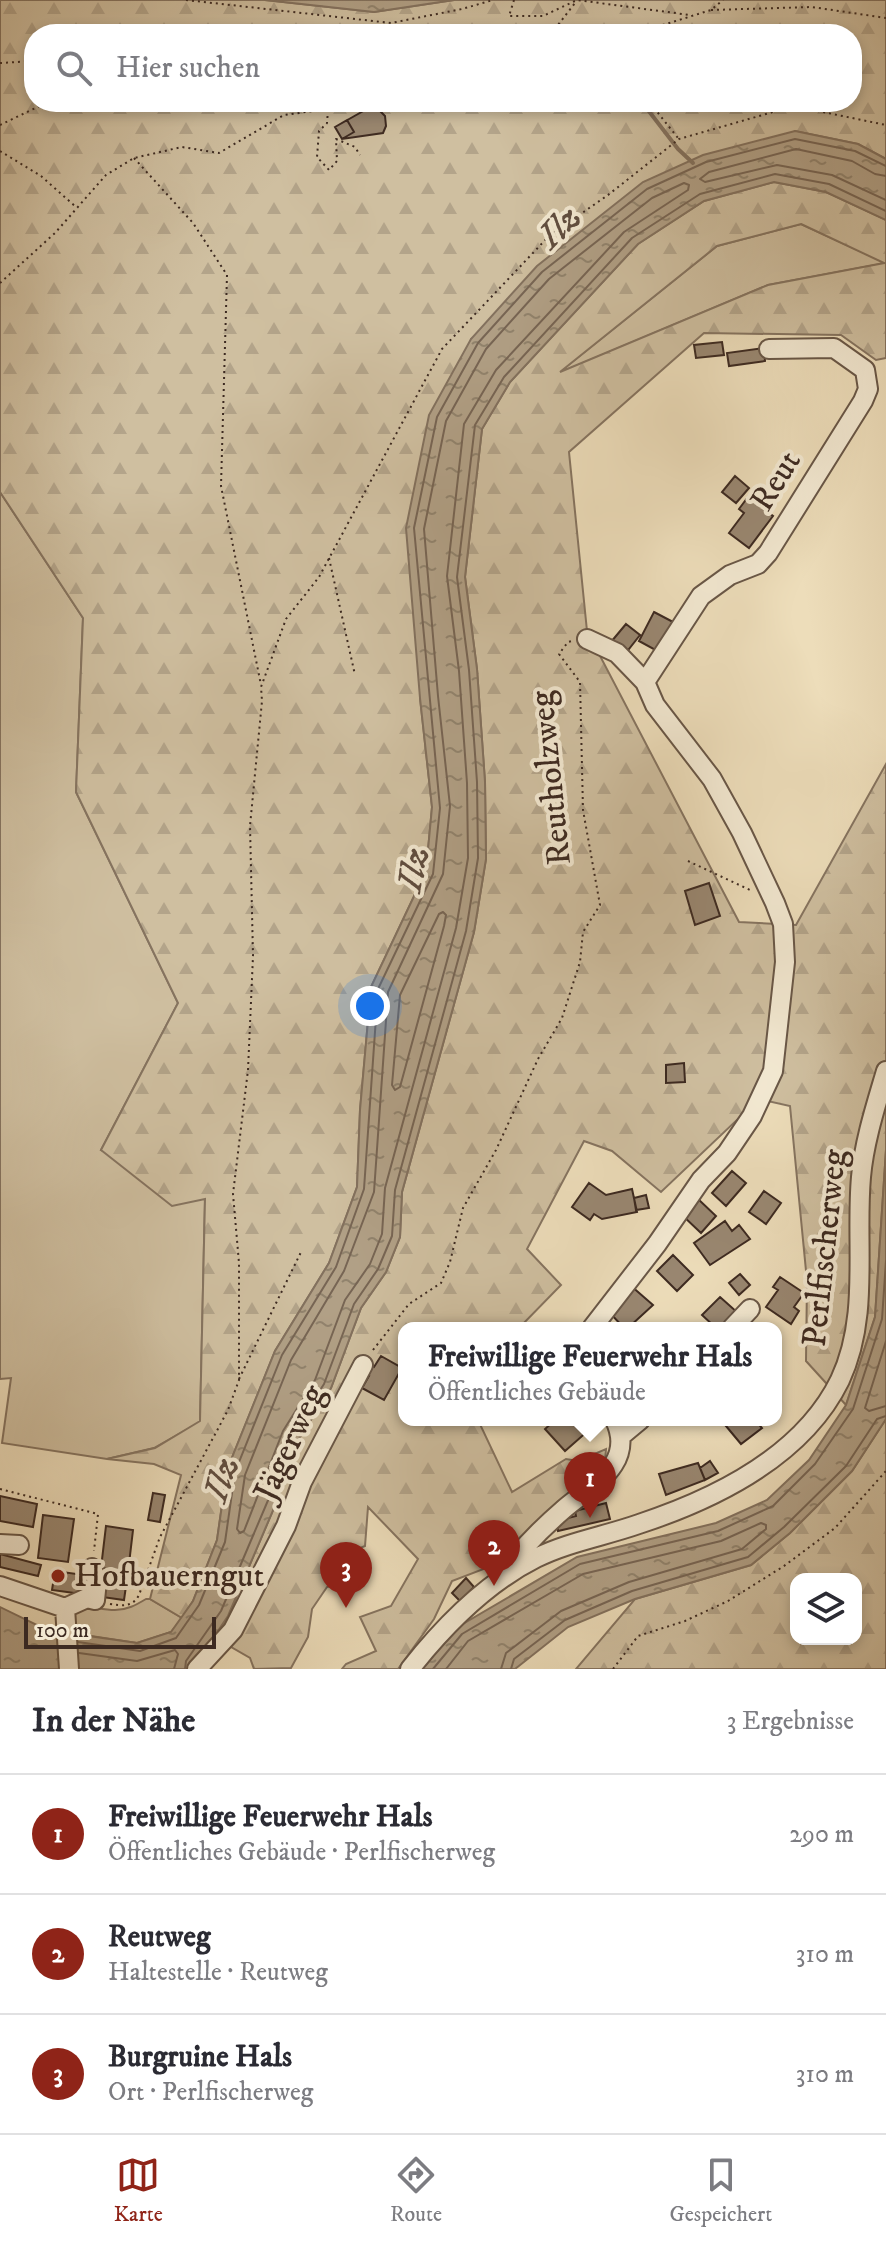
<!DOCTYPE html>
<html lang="de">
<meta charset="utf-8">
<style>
:root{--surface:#fff;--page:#f7f7f7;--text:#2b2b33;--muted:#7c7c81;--line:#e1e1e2;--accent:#8f2418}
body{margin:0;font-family:"IM FELL DW Pica",serif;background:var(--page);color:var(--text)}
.controls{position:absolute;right:24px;bottom:24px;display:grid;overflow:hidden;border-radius:16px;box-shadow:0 4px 12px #0003}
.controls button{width:72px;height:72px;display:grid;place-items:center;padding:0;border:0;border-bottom:2px solid var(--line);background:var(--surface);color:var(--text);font:40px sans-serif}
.scale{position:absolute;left:24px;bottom:20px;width:192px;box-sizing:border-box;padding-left:8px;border:4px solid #3d2a21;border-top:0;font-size:22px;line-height:28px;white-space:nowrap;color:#3d2a21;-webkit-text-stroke:6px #f3e9d2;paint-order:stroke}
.you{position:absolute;left:370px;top:1006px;width:28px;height:28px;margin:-20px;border:6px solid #fff;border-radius:50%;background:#1a73e8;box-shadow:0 0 0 12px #1a73e833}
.badge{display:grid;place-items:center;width:52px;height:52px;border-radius:50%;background:var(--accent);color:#fff;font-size:26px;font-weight:700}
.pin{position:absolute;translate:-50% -66px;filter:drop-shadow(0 2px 4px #0008)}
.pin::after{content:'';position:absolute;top:42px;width:28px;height:24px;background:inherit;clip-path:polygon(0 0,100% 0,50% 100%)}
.popup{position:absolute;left:398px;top:1322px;width:384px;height:104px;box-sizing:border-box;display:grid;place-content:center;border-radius:16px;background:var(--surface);filter:drop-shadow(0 2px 6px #0005);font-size:26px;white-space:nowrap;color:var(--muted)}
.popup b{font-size:30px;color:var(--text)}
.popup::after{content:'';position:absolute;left:50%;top:100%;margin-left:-16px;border:16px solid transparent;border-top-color:var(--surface)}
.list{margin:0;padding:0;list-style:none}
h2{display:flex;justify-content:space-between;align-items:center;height:104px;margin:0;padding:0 32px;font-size:34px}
h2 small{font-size:26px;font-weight:400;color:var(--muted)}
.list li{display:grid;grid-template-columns:52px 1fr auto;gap:24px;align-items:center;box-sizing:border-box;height:120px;padding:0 32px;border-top:2px solid var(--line)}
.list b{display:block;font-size:30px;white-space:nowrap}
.list p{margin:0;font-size:26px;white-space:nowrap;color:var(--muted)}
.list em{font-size:26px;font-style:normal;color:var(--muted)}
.icon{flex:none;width:44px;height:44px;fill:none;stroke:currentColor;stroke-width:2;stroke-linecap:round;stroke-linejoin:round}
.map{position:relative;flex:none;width:886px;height:1669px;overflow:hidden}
.search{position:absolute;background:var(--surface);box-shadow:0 4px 12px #0003;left:24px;right:24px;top:24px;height:88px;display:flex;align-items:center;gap:20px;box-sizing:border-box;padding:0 28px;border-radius:32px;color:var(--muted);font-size:30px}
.sheet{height:464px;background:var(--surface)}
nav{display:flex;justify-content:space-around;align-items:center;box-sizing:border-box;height:112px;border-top:2px solid var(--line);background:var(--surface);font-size:22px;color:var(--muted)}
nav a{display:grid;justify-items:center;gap:4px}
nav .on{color:var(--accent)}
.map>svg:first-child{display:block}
.grass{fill:#cfbfa0;stroke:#867460;stroke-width:2}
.forest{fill:url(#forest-firs);stroke:#867460;stroke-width:2;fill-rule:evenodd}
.water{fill:url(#water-ripples);stroke:#83715e;stroke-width:2}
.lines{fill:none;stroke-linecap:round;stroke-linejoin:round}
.shore{stroke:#776554;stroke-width:2}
.stream{stroke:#83715e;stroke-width:4}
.building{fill:#998771;stroke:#3d2a21;stroke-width:2}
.minor-casing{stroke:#695747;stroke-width:22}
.path{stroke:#3d2a21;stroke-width:2;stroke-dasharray:2 4;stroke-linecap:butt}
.minor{stroke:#f3e9d2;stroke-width:18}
.poi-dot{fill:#8f2418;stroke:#f3e9d2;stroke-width:3}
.labels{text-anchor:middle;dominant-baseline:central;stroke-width:8;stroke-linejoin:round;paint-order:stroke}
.street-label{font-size:34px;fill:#3d2a21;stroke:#f3e9d2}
.poi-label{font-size:34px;fill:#3d2a21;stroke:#f3e9d2;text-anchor:start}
.water-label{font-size:36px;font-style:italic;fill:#604d3f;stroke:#f3e9d2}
</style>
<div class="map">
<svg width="886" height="1669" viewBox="0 0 886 1669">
<defs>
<pattern id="forest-firs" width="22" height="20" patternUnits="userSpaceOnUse" patternTransform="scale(2)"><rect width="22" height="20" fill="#cfbfa0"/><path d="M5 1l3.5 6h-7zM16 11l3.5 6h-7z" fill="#b3a48a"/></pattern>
<pattern id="water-ripples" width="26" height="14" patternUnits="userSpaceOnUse" patternTransform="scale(2)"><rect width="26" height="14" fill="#b1a086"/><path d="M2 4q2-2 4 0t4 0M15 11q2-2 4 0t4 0" fill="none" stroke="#91836d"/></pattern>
</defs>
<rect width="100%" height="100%" fill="#edddba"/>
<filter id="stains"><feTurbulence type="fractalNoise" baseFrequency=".0025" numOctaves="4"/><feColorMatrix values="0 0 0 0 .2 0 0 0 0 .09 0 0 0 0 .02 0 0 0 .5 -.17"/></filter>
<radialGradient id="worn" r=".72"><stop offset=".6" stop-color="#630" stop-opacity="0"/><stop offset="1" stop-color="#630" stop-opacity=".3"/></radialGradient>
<!-- grass -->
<path class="grass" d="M 801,224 L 886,263 L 768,285 L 557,374 L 717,246 Z
M 0,492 L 83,618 L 76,792 L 178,1003 L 101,1150 L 205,1198 L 200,1422 L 154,1448 L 107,1459 L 2,1443 L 11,1378 L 0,1379 Z
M 146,1599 L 150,1599 L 182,1618 L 171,1632 L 137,1643 L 71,1633 C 71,1593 90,1610 115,1610 C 127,1610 136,1605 146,1599 Z"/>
<!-- forest -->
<path class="forest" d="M 0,0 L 265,0 L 374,12 L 454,0 L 886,0 L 886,159 L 858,144 L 795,131 L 471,339 L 420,698 L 432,807 L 426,871 L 371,987 L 360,1110 L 357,1187 L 329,1263 L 275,1351 L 227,1470 L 217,1540 L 193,1601 L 182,1618 L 150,1599 L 181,1475 L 154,1464 L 107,1459 L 155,1448 L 200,1421 L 205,1199 L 172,1206 L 101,1150 L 178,1003 L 76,792 L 83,618 L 0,492 ZM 34,34 L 852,34 L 852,102 L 34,102 Z
M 774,182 L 826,192 L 886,220 L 886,358 L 876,360 L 841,335 L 704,333 L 569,452 L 587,631 L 739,922 L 796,925 L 886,764 L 886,1150 L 875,1317 L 846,1405 L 806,1361 L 807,1281 L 790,1106 L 759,1099 L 661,1192 L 612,1151 L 584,1141 L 527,1249 L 561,1285 L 519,1328 L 404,1328 L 404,1420 L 478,1420 L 512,1492 L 566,1459 L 578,1461 L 606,1449 L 604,1473 L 502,1562 L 452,1581 L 434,1619 L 398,1669 L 342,1669 L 346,1664 L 376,1651 L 360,1617 L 391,1606 L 418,1559 L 368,1507 L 365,1546 L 347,1553 L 353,1580 L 327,1587 L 312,1609 L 308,1637 L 291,1668 L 254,1669 L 250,1658 L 212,1636 L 228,1616 L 277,1501 L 300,1437 L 331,1388 L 361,1308 L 386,1272 L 400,1237 L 402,1192 L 474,932 L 486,859 L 485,782 L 477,669 L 465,577 L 482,429 L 510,382 L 638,244 L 704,201 ZM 801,224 L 884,263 L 768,285 L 560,372 L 717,246 Z
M 886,1419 L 886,1669 L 576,1669 L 635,1599 L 751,1565 L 790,1533 L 852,1471 ZM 796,1579 L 856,1579 L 856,1639 L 796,1639 Z"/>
<!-- water -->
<path class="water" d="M 265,0 L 454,0 L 374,12 Z
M 795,131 L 858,144 L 886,159 L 886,220 L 826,192 L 774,182 L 704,201 L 638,244 L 510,382 L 482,429 L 465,577 L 477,669 L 485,782 L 486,859 L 474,932 L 402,1192 L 400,1237 L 386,1272 L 361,1308 L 331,1388 L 300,1437 L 277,1501 L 228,1616 L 197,1662 L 189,1669 L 0,1669 L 0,1607 L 47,1630 L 137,1643 L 171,1632 L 193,1601 L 217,1540 L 227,1470 L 275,1351 L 329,1263 L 357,1187 L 360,1110 L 371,987 L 426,871 L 432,807 L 420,698 L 406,528 L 429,415 L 471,339 L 537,266 L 643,182 L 703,155 Z
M 886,1150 L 886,1419 L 852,1471 L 790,1533 L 751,1565 L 635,1599 L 568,1627 L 515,1669 L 422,1669 L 456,1628 L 577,1557 L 716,1523 L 767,1500 L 809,1460 L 846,1405 L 875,1317 Z"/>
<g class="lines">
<!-- shore -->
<path class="shore" d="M 886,176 L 875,174 L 852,161 L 796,149 L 709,172 L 700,179 L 705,182 L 777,165 L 832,175 L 886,200
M 684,183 L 689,185 L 688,190 L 624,232 L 496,370 L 464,424 L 447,576 L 459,671 L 467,783 L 468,858 L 456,928 L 385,1188 L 382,1234 L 370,1264 L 345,1300 L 315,1380 L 283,1431 L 244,1531 L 240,1533 L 237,1529 L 245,1475 L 291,1360 L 344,1271 L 374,1192 L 388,992 L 443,874 L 450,806 L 438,696 L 424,529 L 446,421 L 486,349 L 549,279 L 652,198 Z
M 443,912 L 446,915 L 444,926 L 400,1087 L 395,1090 L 392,1085 L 400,995 L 439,914 Z
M 886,1341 L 865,1408 L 869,1411 L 886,1406
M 78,1642 L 140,1651 L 176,1638 L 199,1605 L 225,1542 L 235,1472 L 282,1355 L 336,1267 L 364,1189 L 378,989 L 433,874 L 440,808 L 414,528 L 437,417 L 478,343 L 542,272 L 647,189 L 706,162 L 795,139 L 855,151 L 886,166
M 79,1653 L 137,1661 L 175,1650 L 178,1654 L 174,1669
M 185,1669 L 186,1661 L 221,1611 L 269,1498 L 292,1434 L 324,1384 L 354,1304 L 378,1269 L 392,1236 L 395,1190 L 466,931 L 478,858 L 477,782 L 469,670 L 457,577 L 475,425 L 504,377 L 632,238 L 700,194 L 775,174 L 829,184 L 886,211
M 433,1669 L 462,1634 L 580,1564 L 718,1531 L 773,1506 L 815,1464 L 853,1409 L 882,1319 L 886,1261
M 446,1669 L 468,1641 L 583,1574 L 721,1541 L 761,1523 L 766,1525 L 766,1529 L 742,1549 L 629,1582 L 561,1611 L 506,1653 L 501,1669
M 511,1669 L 514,1659 L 565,1620 L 632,1591 L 748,1557 L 784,1527 L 846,1466 L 877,1419 L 886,1416"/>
<!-- stream -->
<path class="stream" d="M 648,110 L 678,149 L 693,163"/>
</g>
<!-- building -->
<path class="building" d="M 374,105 L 385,116 L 386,126 L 383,133 L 342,139 L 335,127 Z
M 347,120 L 354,132 L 342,139 L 335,127 Z
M 722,342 L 724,355 L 696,358 L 694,345 Z
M 764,348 L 765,361 L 729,366 L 727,353 Z
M 735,476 L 749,488 L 736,503 L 722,492 Z
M 748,497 L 773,516 L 749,548 L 729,533 L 744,513 L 739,509 Z
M 654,612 L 675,623 L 659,652 L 639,641 Z
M 626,624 L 640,635 L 625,654 L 611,642 Z
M 709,883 L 720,916 L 695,925 L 685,891 Z
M 684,1063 L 685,1082 L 666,1083 L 666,1065 Z
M 732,1171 L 746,1183 L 726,1206 L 712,1193 Z
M 589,1183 L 606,1195 L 632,1189 L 637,1212 L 602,1219 L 594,1214 L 590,1220 L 572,1207 Z
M 764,1191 L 781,1203 L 766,1224 L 749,1212 Z
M 646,1195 L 649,1208 L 636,1210 L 634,1198 Z
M 697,1198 L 716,1216 L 701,1233 L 682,1215 Z
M 725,1221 L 732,1231 L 739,1225 L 750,1239 L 710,1265 L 694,1243 Z
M 673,1255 L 693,1275 L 677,1291 L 657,1271 Z
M 740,1274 L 750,1285 L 739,1295 L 729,1283 Z
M 780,1277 L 804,1293 L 794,1307 L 799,1311 L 791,1324 L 766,1307 L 778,1290 L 773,1287 Z
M 630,1285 L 653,1305 L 628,1328 L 624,1328 L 608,1311 Z
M 720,1297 L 738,1313 L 725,1328 L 716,1328 L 702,1315 Z
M 381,1356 L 402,1368 L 384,1400 L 362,1388 L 369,1376 L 365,1374 L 370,1365 L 374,1367 Z
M 555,1420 L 581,1420 L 589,1430 L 565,1451 L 545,1429 Z
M 733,1420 L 755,1420 L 762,1428 L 741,1444 L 726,1426 Z
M 710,1461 L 718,1473 L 705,1480 L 700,1468 Z
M 698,1463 L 705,1480 L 666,1495 L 659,1474 Z
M 153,1493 L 165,1495 L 160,1522 L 148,1520 Z
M 0,1496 L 37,1504 L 33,1527 L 0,1521 Z
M 606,1503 L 610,1519 L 558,1531 L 556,1521 L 576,1516 L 575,1511 Z
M 43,1515 L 74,1519 L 68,1562 L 38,1558 Z
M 106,1526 L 133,1530 L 128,1572 L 101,1568 Z
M 0,1554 L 41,1565 L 38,1576 L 0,1567 Z
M 106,1569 L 128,1572 L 124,1600 L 102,1597 Z
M 55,1571 L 84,1575 L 82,1594 L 52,1590 Z
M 466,1578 L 474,1587 L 460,1601 L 452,1593 Z"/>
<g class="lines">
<defs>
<path id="minor" d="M 587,639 L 617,653 L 645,682 L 655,705 L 712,779 L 742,833 L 775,903 L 783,924 L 785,962 L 773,1071 L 752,1116 L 727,1153 L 701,1180 L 657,1244 L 592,1328
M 645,682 L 701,596 L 730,575 L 758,564 L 768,553 L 863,401 L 868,389 L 865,370 L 834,348 L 769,349
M 732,1328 L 750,1309
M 622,1435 L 640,1420
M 0,1544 L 19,1545
M 503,1574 C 520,1550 542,1528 564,1509 C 592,1485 636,1464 615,1420
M 0,1586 L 65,1608 L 87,1598 L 95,1600 L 97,1581 L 92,1568
M 65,1608 L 69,1669
M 197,1669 L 233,1630 L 286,1526 L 302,1482 L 363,1365
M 410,1669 C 444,1626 486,1583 536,1558 C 568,1542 605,1536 639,1524 C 715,1499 803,1456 840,1380 C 870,1317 855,1244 861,1177 C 864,1142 876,1105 886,1071"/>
</defs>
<!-- minor casing -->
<use href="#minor" class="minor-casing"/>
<!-- path -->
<path class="path" d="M 186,0 L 391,23 L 462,9 L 493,0
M 514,0 L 509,16 L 543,16 L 577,0 L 690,15
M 711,10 L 812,7 L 886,18
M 551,34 L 575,3
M 634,34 L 711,10 L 723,0
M 0,63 L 34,61
M 390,102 L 456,108 L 474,102
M 654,108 L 678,138
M 328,110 L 327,123 L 319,131 L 317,157 L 329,170 L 337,161 L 336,139 L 355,147 L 360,155
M 0,125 L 48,102
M 0,151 L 41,176 L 76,207
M 134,158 L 193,223 L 227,275 L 221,486 L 261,685
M 0,283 L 55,233 L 106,175 L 134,158 L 182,147 L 219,153 L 284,115 L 380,102
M 329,558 L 355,675
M 688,861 L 750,890
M 373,1350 L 409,1304 L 441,1283 L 450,1262 L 463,1208 L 496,1150 L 538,1059 L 562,1018 L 580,962 L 583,932 L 600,905 L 583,810 L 580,682 L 559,654 L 568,642 L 572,641
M 239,1379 L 302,1250
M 0,1489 L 98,1514 L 94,1551
M 110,1604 C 123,1606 133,1607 139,1595 L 160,1537 L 228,1410 L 239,1380 L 239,1263 L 233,1194 L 248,1070 L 253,956 L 250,826 L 262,701 L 261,687 L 286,619 L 319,577 L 442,349 L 549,236 L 608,195 L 679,139 L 794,106 L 886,125
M 613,1669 L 638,1636 L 685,1621 L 728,1601 L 784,1566 L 835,1528 L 886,1471"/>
<!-- minor -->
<use href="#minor" class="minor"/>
</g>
<!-- markers -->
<circle class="poi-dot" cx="58" cy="1576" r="8"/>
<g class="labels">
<!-- street labels -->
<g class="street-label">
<text transform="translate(776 481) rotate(-58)">Reut</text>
<text transform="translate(551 778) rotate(-96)">Reutholzweg</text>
<text transform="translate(825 1248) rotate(-84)">Perlfischerweg</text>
<text transform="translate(290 1443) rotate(-65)">Jägerweg</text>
</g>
<!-- poi labels -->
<g class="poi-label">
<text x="74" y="1576">Hofbauerngut</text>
</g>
<!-- water labels -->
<g class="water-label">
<text transform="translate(560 227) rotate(-44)">Ilz</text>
<text transform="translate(414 869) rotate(-78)">Ilz</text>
<text transform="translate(222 1479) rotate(-71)">Ilz</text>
</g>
</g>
<rect width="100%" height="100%" filter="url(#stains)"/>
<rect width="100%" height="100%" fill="url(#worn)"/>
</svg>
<div class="controls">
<button><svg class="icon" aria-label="layers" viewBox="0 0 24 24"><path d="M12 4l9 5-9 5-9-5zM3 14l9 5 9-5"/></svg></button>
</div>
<div class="scale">100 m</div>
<div class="you"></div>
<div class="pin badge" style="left:590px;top:1518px">1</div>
<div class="popup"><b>Freiwillige Feuerwehr Hals</b>Öffentliches Gebäude</div>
<div class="pin badge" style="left:494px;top:1586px">2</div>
<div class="pin badge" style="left:346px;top:1608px">3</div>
<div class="search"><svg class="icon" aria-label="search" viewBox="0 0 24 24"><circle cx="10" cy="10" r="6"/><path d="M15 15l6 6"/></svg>Hier suchen</div>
</div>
<section class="sheet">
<h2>In der Nähe<small>3 Ergebnisse</small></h2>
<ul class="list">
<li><span class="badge">1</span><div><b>Freiwillige Feuerwehr Hals</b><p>Öffentliches Gebäude · Perlfischerweg</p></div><em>290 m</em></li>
<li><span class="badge">2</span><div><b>Reutweg</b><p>Haltestelle · Reutweg</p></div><em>310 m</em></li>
<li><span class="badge">3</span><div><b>Burgruine Hals</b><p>Ort · Perlfischerweg</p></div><em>310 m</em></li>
</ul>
</section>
<nav>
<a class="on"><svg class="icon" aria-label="map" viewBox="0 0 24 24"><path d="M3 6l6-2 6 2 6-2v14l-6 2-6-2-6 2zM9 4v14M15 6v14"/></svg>Karte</a>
<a><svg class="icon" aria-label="directions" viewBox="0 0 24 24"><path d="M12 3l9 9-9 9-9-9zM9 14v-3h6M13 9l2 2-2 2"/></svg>Route</a>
<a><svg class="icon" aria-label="saved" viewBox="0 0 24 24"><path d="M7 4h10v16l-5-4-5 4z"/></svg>Gespeichert</a>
</nav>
